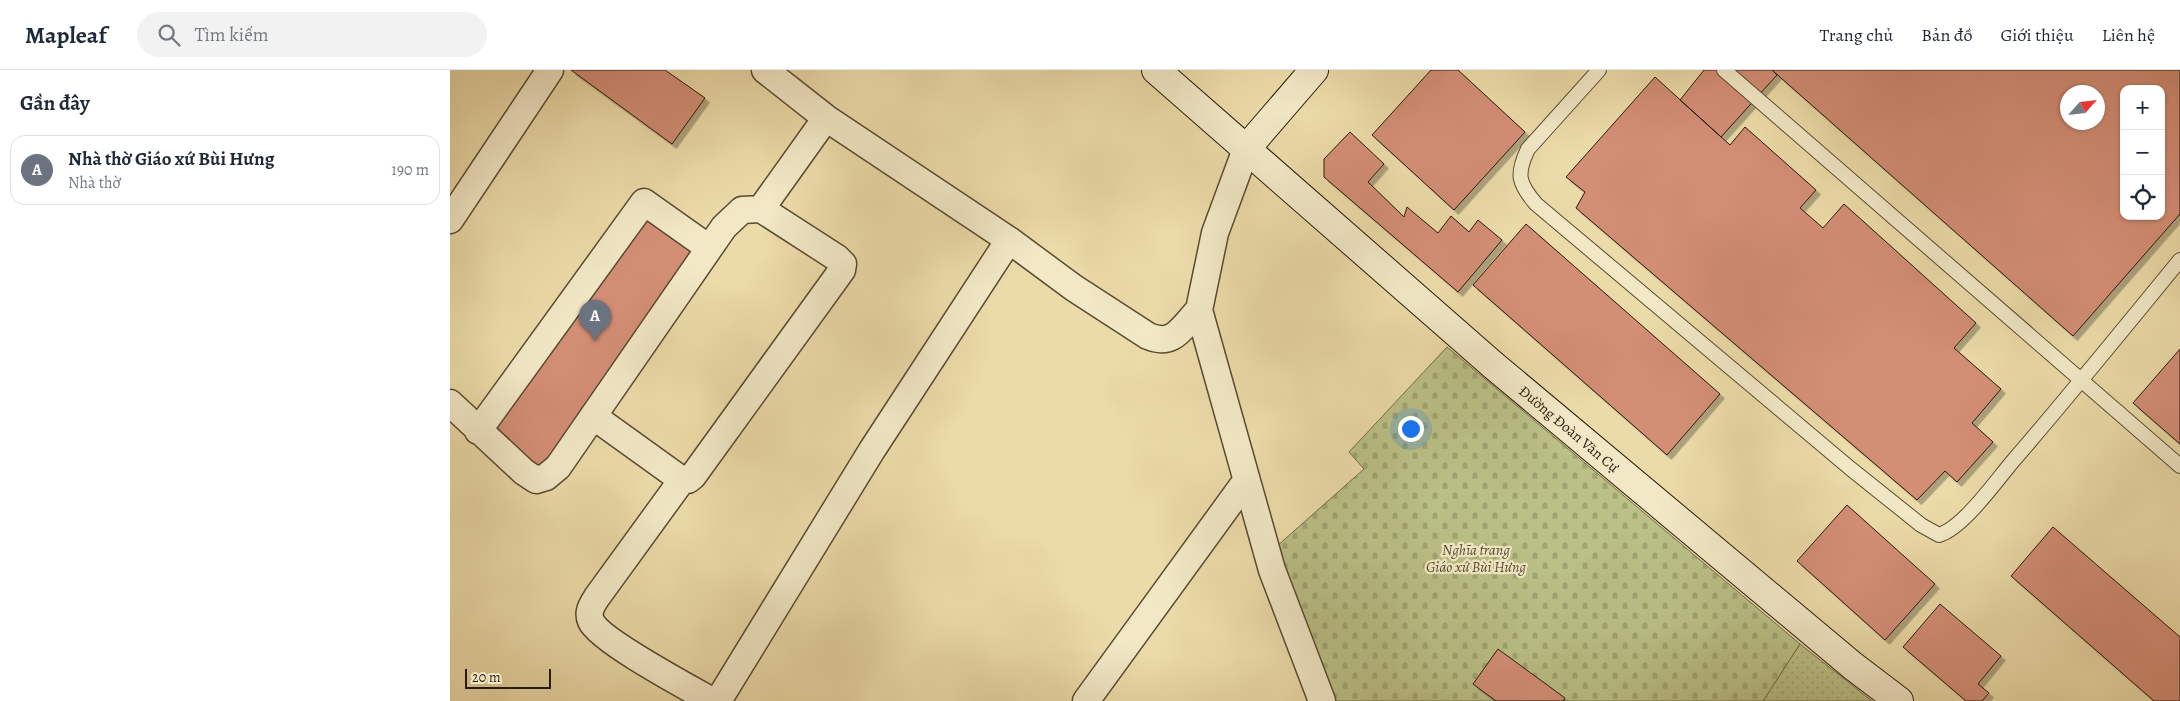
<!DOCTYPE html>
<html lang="vi">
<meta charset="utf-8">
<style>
:root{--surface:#fff;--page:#f2f2f3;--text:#1f2937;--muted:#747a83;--line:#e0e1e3;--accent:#111827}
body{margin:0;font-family:Alegreya,serif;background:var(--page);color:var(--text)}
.controls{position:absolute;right:15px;top:15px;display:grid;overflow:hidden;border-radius:10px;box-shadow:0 1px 4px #0004}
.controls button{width:45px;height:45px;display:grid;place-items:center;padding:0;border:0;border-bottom:1px solid var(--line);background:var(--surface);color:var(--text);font:25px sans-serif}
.compass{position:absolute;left:1610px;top:15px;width:45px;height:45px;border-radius:50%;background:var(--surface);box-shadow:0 1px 4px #0004;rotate:63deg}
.scale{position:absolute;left:15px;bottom:12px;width:86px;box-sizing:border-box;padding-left:5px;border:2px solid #2a1a0a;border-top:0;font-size:14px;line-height:18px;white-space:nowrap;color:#2a1a0a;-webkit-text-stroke:4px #f2e8c6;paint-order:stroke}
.you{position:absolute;left:960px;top:358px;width:18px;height:18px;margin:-12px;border:4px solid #fff;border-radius:50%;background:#1a73e8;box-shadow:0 0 0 8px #1a73e833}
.badge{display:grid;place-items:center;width:32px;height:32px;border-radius:50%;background:var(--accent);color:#fff;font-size:16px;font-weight:700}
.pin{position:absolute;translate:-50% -41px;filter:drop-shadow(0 1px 2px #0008)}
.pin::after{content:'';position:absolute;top:26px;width:18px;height:15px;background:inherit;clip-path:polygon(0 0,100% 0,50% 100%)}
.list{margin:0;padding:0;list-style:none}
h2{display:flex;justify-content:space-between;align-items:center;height:65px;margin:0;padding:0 20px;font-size:21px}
h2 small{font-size:16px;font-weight:400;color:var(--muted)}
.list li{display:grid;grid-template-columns:32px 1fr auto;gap:15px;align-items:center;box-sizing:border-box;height:70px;margin:0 10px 10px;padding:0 10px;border:1px solid var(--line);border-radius:15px}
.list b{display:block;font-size:19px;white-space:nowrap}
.list p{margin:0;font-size:16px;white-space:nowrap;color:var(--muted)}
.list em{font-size:16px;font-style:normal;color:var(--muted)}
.icon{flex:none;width:28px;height:28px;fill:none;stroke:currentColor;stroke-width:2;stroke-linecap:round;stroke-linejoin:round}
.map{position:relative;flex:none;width:1730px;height:631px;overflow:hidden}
header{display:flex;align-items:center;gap:30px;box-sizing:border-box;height:70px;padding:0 25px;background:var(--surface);border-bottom:1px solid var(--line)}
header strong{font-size:24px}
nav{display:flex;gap:28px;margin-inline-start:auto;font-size:18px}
.search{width:350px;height:45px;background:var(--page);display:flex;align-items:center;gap:12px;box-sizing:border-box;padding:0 18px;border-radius:28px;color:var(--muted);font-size:19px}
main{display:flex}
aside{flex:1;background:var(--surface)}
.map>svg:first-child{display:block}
.grass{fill:url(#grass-dots);stroke:#726d48}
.cemetery{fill:url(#cemetery-stones);stroke:#726d48}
.building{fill:#d38e76;stroke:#2a1a0a;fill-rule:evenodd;filter:url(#shadow)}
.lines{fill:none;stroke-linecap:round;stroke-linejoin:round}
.lane-casing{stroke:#5a4a32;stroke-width:16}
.street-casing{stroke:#5a4a32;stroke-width:29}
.secondary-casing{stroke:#2a1a0a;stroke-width:30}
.lane{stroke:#f2e8c6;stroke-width:14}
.street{stroke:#f2e8c6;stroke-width:26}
.secondary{stroke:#f2e8c6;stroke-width:28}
.labels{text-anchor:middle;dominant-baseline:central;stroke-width:4.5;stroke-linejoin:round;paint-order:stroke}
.street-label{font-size:15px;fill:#2a1a0a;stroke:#f2e8c6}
.park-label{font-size:15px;font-style:italic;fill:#554c2f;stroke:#f2e8c6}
</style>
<header>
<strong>Mapleaf</strong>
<div class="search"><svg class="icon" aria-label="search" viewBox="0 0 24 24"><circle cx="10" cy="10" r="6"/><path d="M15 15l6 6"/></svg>Tìm kiếm</div>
<nav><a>Trang chủ</a><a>Bản đồ</a><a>Giới thiệu</a><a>Liên hệ</a></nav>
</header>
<main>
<aside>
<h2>Gần đây<small></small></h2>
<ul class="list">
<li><span class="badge" style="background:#6b7280">A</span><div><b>Nhà thờ Giáo xứ Bùi Hưng</b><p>Nhà thờ</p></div><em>190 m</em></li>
</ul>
</aside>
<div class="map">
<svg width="1730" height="631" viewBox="0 0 1730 631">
<defs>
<pattern id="grass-dots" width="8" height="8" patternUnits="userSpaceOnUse" patternTransform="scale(1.25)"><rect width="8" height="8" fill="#bac086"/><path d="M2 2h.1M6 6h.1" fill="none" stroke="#a0a472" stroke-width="1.8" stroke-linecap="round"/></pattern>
<pattern id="cemetery-stones" width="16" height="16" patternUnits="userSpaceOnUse" patternTransform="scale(1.25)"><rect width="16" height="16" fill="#bac086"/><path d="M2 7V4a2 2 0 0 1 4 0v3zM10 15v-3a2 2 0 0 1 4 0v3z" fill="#a0a472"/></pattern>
<filter id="shadow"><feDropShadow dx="4.5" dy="4.5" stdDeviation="0" flood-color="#0004"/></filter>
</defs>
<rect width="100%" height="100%" fill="#ebdba8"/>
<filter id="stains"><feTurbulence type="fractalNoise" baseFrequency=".004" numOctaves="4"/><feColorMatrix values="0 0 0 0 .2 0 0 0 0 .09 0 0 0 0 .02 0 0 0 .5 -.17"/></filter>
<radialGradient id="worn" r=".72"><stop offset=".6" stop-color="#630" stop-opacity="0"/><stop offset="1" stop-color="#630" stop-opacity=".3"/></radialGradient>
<!-- grass -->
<path class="grass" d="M 1350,574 L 1422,631 L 1313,631 Z"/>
<!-- cemetery -->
<path class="cemetery" d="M 997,277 L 1350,574 L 1313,631 L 883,631 L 826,477 L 914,399 L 899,382 Z"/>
<!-- building -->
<path class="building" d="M 121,0 L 215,0 L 255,28 L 222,74 Z
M 981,0 L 1008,0 L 1075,62 L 1004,140 L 922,65 Z
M 1254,0 L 1322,0 L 1327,5 L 1271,67 L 1230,30 Z
M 1322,0 L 1730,0 L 1730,144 L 1623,266 ZM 1674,19 L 1711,19 L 1711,146 L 1674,146 ZM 1618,22 L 1648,22 L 1648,52 L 1618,52 Z
M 1205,7 L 1280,75 L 1295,57 L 1366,120 L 1350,138 L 1373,158 L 1394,134 L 1526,253 L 1504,278 L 1551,319 L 1522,353 L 1543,372 L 1507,412 L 1495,401 L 1467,430 L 1126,138 L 1135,122 L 1116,107 Z
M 900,62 L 934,94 L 918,112 L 954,147 L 957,137 L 988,163 L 1001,146 L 1019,162 L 1028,150 L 1052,170 L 1008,222 L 874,107 L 874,89 Z
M 197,144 L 246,181 L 94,397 L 79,394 L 42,360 Z
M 1076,154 L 1270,324 L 1217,385 L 1023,215 Z
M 1730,279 L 1730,374 L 1683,333 Z
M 1397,435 L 1485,514 L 1435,570 L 1347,491 Z
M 1603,457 L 1730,567 L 1730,631 L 1704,631 L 1561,506 Z
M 1490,534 L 1551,586 L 1528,614 L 1539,623 L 1532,631 L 1516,631 L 1453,577 Z
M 1048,579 L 1115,628 L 1113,631 L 1046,631 L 1023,614 Z"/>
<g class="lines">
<defs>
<path id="lane" d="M 1149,0 L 1078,79 C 1066,104 1068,113 1086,134 L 1401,399 L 1471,455 L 1489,465 C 1513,458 1546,411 1563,391 C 1620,325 1675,257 1730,190
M 1274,0 L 1730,396"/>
<path id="street" d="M 315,0 L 376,48 L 559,170 L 624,218 L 698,266 C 724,277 731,258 749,240
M 796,79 L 765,163 L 749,240 L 822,500 L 872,631
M 0,150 L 100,0
M 0,333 L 74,402 L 86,410 L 96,407 L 108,397 L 274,157 L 292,140 L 311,139 L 376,48
M 143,346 L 232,410 L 238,410 L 243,406 L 392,200 L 393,194 L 387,188 L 311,139
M 28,361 L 194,132 L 259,178
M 232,410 L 147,527 C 142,535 137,542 141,551 C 149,570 239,618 262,631
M 268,631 L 422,380 L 559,170
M 636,631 L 796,411"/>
<path id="secondary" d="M 706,0 L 1043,295 L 1403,596 L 1449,631
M 796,79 L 864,0"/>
</defs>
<!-- lane casing -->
<use href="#lane" class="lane-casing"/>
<!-- street casing -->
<use href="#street" class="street-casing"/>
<!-- secondary casing -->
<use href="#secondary" class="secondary-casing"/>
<!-- lane -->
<use href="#lane" class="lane"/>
<!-- street -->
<use href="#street" class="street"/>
<!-- secondary -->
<use href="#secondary" class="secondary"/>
</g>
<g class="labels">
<!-- street labels -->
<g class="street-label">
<text transform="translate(1119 359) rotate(40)">Đường Đoàn Văn Cự</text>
</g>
<!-- park labels -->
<g class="park-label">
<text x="1026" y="480">Nghĩa trang<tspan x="1026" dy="17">Giáo xứ Bùi Hưng</tspan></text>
</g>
</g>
<rect width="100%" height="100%" filter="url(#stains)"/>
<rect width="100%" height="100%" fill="url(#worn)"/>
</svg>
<div class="controls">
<button>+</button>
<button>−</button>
<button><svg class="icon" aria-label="locate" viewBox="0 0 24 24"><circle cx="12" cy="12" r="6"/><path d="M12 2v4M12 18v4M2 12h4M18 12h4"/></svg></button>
</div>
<svg class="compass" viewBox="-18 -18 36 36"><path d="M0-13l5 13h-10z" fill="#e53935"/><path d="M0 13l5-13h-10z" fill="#747a83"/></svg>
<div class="scale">20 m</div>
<div class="you"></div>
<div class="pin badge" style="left:145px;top:271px;background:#6b7280">A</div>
</div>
</main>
